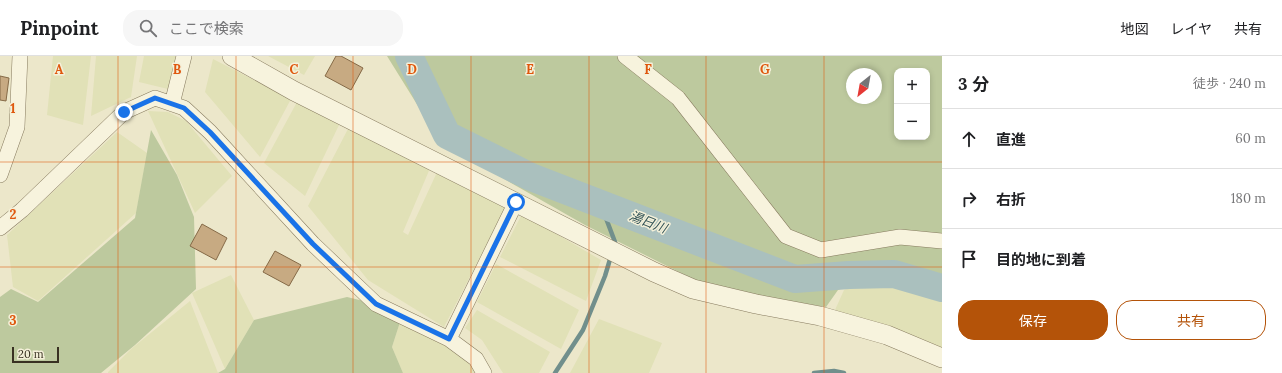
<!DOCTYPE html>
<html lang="ja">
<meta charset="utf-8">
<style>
:root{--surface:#fff;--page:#f6f6f6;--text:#202124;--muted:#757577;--line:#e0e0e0;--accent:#b45309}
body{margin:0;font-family:Lora,"Noto Sans JP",serif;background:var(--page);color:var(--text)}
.controls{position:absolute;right:12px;top:12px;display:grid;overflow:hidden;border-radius:8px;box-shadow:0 2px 6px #0003}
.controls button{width:36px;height:36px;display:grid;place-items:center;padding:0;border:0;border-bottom:1px solid var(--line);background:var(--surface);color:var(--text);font:20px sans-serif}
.compass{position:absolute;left:846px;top:12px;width:36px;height:36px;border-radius:50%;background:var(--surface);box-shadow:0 2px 6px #0003;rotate:211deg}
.scale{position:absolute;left:12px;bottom:10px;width:47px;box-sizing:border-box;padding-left:4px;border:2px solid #393122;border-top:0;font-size:11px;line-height:14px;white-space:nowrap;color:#393122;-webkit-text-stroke:3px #f4f0d9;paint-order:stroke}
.stop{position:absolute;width:12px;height:12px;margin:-9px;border:3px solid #1a73e8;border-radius:50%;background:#fff}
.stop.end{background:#1a73e8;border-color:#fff;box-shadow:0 1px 4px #0008}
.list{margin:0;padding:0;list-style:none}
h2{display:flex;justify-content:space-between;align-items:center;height:52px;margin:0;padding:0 16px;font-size:17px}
h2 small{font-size:13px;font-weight:400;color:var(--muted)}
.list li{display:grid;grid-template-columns:26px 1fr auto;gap:12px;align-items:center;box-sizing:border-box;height:60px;padding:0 16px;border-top:1px solid var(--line)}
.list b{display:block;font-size:15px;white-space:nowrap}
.list em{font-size:13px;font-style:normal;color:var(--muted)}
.actions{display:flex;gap:8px;padding:12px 16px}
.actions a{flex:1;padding:9px 0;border:1px solid var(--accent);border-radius:16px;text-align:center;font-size:14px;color:var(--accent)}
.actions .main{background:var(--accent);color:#fff}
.icon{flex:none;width:22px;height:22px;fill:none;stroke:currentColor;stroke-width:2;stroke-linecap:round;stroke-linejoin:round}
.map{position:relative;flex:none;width:942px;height:317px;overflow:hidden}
header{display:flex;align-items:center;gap:24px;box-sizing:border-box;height:56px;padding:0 20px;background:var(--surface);border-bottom:1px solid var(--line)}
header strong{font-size:19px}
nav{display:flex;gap:22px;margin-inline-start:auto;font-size:14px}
.search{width:280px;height:36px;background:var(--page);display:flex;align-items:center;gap:10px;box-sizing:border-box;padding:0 14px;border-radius:16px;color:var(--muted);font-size:15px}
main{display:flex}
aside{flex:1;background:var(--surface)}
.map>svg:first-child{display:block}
.farmland{fill:#e1e1b7}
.green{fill:#bdc99e;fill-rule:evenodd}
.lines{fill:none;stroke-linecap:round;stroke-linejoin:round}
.stream{stroke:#718f8c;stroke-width:4.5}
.river{stroke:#aac0be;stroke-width:28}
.building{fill:#c7aa82;stroke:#856a47}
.minor-casing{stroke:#877b5f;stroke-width:16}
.tertiary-casing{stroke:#877b5f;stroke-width:20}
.minor{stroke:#f7f3dd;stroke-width:15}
.tertiary{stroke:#f7f3dd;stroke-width:19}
.route{stroke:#1a73e8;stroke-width:5}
.grid{fill:none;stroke:#df570d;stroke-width:1;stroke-opacity:0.55}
.labels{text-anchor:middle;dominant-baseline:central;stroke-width:3;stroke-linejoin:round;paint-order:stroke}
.water-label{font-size:13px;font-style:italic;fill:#325357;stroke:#f4f0d9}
.grid-label{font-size:13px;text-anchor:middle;font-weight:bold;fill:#df570d;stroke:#f4f0d9;stroke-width:3;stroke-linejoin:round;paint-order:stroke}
</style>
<header>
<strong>Pinpoint</strong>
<div class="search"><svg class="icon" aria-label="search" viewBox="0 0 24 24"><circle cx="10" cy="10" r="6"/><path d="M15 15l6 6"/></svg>ここで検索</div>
<nav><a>地図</a><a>レイヤ</a><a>共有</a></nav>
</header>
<main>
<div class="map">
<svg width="942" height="317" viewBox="0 0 942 317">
<rect width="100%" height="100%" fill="#ece7ca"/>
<!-- farmland -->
<path class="farmland" d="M 53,0 L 91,0 L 83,69 L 47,59 Z
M 96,0 L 137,0 L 131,41 L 91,60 Z
M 144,0 L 176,0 L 168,33 L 139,26 Z
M 268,0 L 315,0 L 304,19 Z
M 213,3 L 291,43 L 260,101 L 205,36 Z
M 297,46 L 339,69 L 305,140 L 264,107 Z
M 148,55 L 168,56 L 186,65 L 232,120 L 195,157 Z
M 349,71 L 431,110 L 403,176 L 408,179 L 438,114 L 507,149 L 444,271 L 368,224 L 308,150 Z
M 117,76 L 147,97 L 136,157 L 38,245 L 13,231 L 7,179 Z
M 522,158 L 601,204 L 586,245 L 500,201 Z
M 496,208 L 579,254 L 561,293 L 477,246 Z
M 231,219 L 254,264 L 225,313 L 192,237 Z
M 874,223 L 942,239 L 942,294 L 835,254 L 844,234 Z
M 190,245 L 218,317 L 108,317 L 108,316 L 131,293 Z
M 477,254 L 550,296 L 539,317 L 503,317 L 482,284 L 465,272 Z
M 402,260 L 476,303 L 482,317 L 403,317 L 392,291 Z
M 599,263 L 662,287 L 649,317 L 570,317 Z"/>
<!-- green -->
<path class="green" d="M 387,0 L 942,0 L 942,234 L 875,219 L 838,234 L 826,251 L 711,232 L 585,169 L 441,87 ZM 897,15 L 927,15 L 927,81 L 897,81 ZM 852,18 L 876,18 L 876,42 L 852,42 Z
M 151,74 L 177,119 L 194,161 L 196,233 L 135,289 L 101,317 L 0,317 L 0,241 L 11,233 L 38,246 L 135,162 Z
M 347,241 L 376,248 L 402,260 L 392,291 L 403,317 L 218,317 L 225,313 L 254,264 Z"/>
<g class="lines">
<!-- stream -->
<path class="stream" d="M 531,121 L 604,157 L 615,186 L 613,191
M 555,317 L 583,274 L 605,220 L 611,200
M 814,317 L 834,315 L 844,317"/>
<!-- river -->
<path class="river" d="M 409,0 L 447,79 L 531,121 L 795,223 L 849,219 L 894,218 L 942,232"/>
</g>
<!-- building -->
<path class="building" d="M 336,0 L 341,0 L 363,12 L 351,34 L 325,20 Z
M 0,20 L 9,22 L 6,45 L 0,44 Z
M 202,168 L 227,182 L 216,204 L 190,190 Z
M 275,195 L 301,209 L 289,230 L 263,216 Z"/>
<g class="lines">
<defs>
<path id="minor" d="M 625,0 L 678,42 L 786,180 L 821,194 L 900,181 L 942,185
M 172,48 L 184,0
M 0,119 L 17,71 L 20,0
M 0,172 L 22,154 L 124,56 L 155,42 L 184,52 L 210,76 L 313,188 L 376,248 L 449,283 L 476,303 L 484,317
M 449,283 L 516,146"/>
<path id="tertiary" d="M 232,0 L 294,35 L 654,216 L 693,233 L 756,248 L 820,260 L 887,279 L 942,302"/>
</defs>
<!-- minor casing -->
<use href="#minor" class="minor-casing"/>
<!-- tertiary casing -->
<use href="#tertiary" class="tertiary-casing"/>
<!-- minor -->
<use href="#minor" class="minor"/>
<!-- tertiary -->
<use href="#tertiary" class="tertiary"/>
</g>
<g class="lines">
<!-- route -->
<path class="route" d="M 124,56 L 155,42 L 184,52 L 210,76 L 313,188 L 376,248 L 449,283 L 516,146"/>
</g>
<!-- grid -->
<path class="grid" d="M 118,0 L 118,317M 236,0 L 236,317M 353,0 L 353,317M 471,0 L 471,317M 589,0 L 589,317M 706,0 L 706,317M 824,0 L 824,317M 0,106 L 942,106M 0,211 L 942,211"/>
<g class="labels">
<!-- water labels -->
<g class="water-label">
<text transform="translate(648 166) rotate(21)">湯日川</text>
</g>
</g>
<g class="grid-label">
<text x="59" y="18">A</text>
<text x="177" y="18">B</text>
<text x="294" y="18">C</text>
<text x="412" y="18">D</text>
<text x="530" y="18">E</text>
<text x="648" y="18">F</text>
<text x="765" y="18">G</text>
<text x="13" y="57">1</text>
<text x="13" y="163">2</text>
<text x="13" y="269">3</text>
</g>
</svg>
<div class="controls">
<button>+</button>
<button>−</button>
</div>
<svg class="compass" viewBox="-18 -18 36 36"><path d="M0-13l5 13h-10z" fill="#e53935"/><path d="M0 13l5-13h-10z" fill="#757577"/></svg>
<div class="scale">20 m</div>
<div class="stop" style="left:516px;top:146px"></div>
<div class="stop end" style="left:124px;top:56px"></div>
</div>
<aside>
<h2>3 分<small>徒歩 · 240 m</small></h2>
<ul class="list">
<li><svg class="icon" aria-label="ahead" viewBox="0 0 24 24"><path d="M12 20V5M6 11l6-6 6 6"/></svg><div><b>直進</b></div><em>60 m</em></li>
<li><svg class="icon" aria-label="right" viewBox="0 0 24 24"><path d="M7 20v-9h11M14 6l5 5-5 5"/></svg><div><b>右折</b></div><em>180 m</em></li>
<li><svg class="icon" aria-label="arrive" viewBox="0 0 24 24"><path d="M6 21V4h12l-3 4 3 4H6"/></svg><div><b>目的地に到着</b></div></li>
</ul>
<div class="actions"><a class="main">保存</a><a>共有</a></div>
</aside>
</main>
